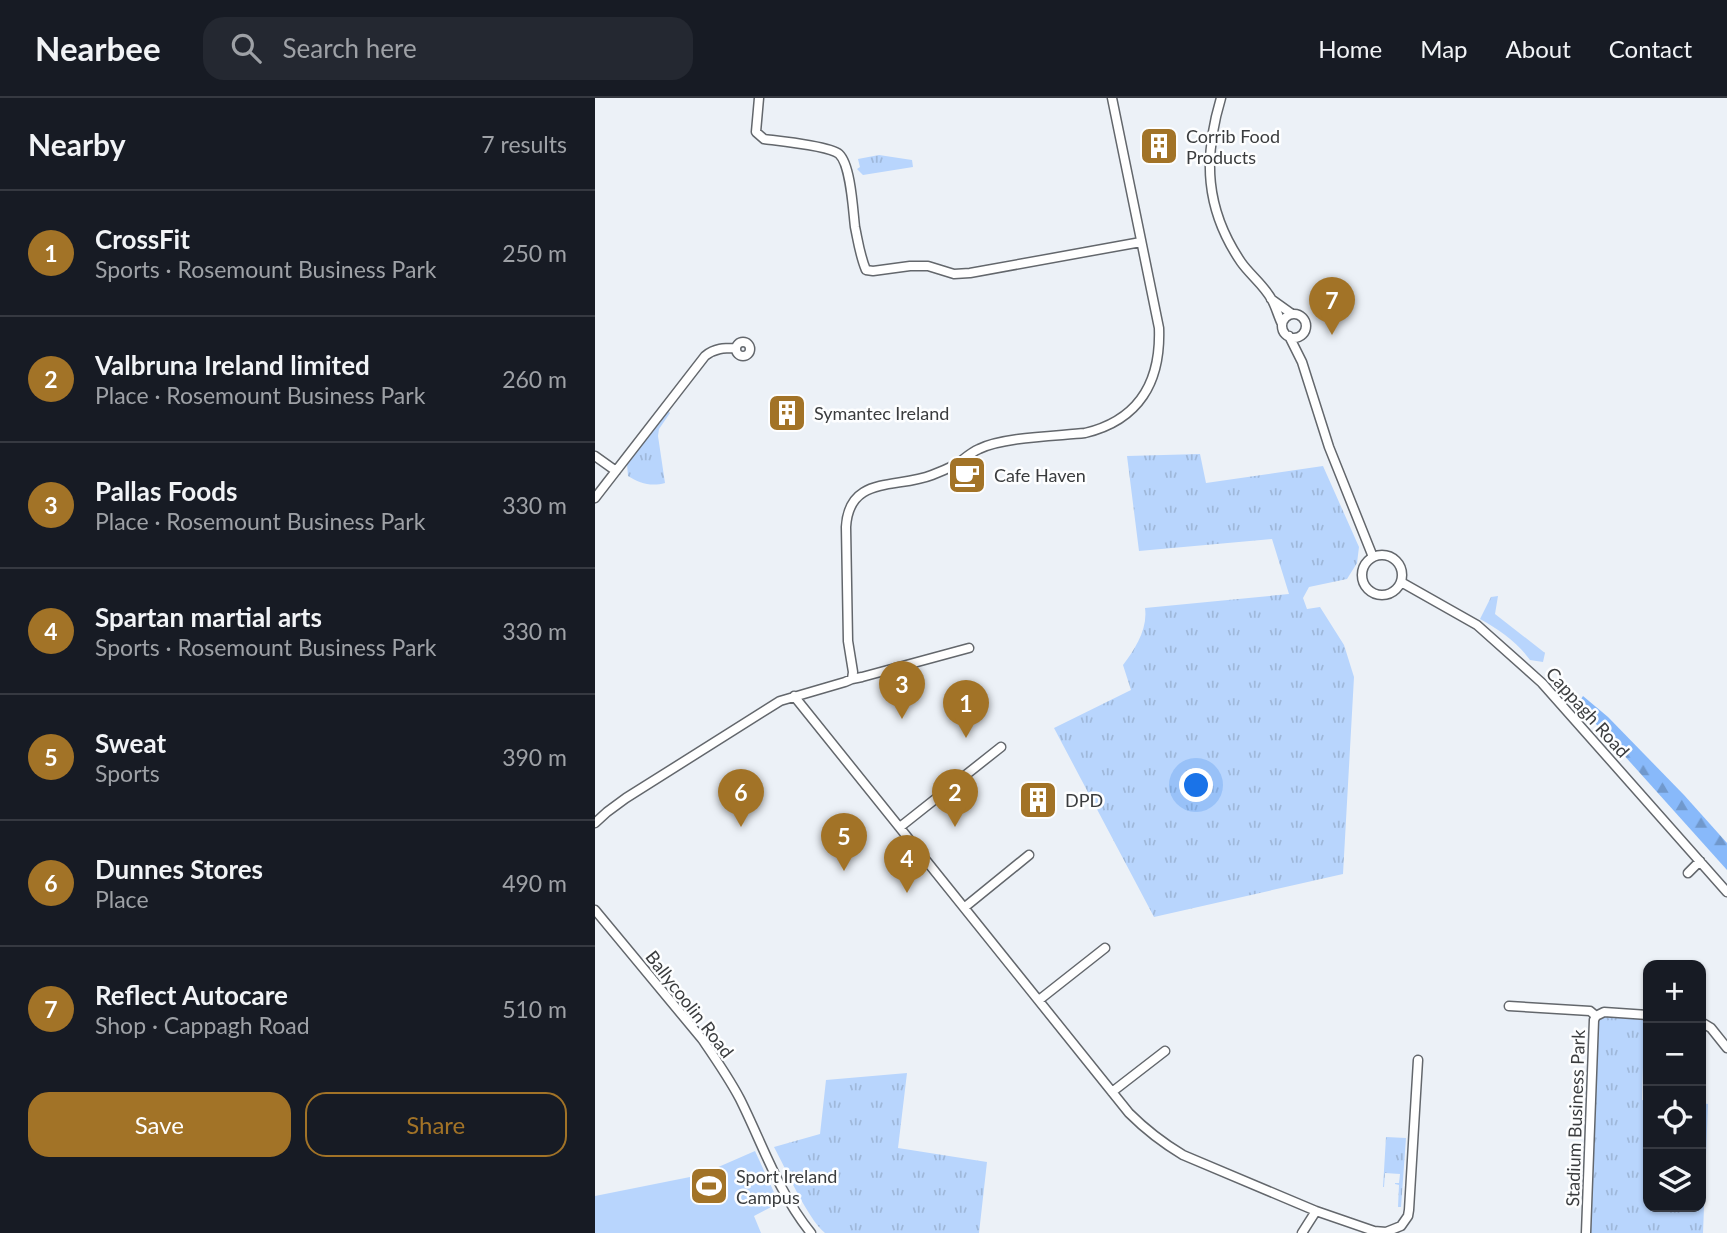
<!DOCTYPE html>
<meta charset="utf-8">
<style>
:root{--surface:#171b24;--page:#242831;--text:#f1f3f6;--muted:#9ea1a6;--line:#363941;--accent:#a27327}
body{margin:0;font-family:Lato,sans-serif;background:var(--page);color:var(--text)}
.controls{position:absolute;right:21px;bottom:21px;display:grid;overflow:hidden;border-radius:14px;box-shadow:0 2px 5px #0004}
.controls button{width:63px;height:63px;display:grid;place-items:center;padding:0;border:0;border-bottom:2px solid var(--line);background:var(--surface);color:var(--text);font:35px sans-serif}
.you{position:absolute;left:602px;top:688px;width:24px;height:24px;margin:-18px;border:5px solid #fff;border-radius:50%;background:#1a73e8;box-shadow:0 0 0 10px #1a73e833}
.badge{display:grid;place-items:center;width:46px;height:46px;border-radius:50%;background:var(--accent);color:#fff;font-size:23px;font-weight:700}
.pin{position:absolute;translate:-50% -58px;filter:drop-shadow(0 2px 4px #0008)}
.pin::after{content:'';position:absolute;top:37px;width:24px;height:21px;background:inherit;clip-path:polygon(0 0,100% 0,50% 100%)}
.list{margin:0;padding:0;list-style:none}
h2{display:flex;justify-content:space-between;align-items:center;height:91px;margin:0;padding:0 28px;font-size:30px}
h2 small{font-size:23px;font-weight:400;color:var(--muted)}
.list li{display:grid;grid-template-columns:46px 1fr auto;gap:21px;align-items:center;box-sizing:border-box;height:126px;padding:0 28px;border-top:2px solid var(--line)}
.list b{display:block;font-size:26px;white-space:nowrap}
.list p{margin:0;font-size:23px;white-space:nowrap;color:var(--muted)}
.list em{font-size:23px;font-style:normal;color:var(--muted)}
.actions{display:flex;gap:14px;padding:21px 28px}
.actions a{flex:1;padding:16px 0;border:2px solid var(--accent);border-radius:21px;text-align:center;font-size:24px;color:var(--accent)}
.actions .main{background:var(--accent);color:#fff}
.icon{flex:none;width:38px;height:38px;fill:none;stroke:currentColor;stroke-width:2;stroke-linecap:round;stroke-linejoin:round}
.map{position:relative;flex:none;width:1132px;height:1135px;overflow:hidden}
header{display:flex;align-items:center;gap:42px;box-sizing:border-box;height:98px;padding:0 35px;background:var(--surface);border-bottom:2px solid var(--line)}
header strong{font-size:33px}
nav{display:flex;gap:38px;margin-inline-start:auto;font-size:24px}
.search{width:490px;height:63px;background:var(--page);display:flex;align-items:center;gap:18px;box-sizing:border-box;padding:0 24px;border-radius:21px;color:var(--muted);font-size:26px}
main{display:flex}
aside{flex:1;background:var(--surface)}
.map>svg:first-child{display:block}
.grass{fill:url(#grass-tufts)}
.forest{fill:url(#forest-firs)}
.green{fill:#b8d5fd}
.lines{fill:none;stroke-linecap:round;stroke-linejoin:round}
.minor-casing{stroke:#63676c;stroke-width:11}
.minor{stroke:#fff;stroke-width:8}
.labels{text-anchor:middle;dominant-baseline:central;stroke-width:5;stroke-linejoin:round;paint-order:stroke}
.poi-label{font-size:18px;fill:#3a3c3e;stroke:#fdfeff;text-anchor:start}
.street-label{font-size:18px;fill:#3a3c3e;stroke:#fdfeff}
</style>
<header>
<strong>Nearbee</strong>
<div class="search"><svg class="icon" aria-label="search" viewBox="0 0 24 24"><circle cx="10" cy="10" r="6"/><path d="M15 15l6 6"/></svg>Search here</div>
<nav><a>Home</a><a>Map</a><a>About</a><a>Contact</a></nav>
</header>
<main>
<aside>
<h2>Nearby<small>7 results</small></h2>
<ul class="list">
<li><span class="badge">1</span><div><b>CrossFit</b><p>Sports · Rosemount Business Park</p></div><em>250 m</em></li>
<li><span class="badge">2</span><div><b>Valbruna Ireland limited</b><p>Place · Rosemount Business Park</p></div><em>260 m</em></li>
<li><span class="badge">3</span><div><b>Pallas Foods</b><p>Place · Rosemount Business Park</p></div><em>330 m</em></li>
<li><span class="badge">4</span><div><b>Spartan martial arts</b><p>Sports · Rosemount Business Park</p></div><em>330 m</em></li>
<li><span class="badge">5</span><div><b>Sweat</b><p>Sports</p></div><em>390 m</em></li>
<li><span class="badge">6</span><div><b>Dunnes Stores</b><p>Place</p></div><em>490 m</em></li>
<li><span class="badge">7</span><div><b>Reflect Autocare</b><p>Shop · Cappagh Road</p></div><em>510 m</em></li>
</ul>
<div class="actions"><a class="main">Save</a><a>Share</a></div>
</aside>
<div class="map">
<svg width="1132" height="1135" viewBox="0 0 1132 1135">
<defs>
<pattern id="grass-tufts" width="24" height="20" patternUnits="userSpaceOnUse" patternTransform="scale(1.75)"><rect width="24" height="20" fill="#b8d5fd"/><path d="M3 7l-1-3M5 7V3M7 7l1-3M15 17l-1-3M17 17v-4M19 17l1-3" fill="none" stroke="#9fb8da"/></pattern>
<pattern id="forest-firs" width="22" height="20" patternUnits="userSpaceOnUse" patternTransform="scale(1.75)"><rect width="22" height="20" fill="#88b9fa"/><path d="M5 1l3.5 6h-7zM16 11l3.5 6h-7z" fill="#7098cc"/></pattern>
</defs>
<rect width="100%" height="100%" fill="#ecf1f7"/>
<!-- grass -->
<path class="grass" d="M 284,57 L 317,62 L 318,69 L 268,77 L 262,71 L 265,69 L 263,61 Z
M 72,312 L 75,315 L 64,331 L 63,338 L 70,385 C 56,389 44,385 33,378 L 32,366 Z
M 605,356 L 611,385 L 728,368 L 764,449 L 762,465 L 752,481 L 714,489 L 708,500 L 712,511 L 725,509 L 749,547 L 759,579 L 748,776 L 559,819 L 459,630 L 536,592 L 528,567 C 540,551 553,531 550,510 L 694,496 L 677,441 L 544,453 L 532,358 Z
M 903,498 L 900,516 L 950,555 L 948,564 L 935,562 C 922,544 905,532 885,521 L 896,499 Z
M 1011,918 L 1053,920 L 1053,935 L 1049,936 L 1047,1002 L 1053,1003 L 1053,1109 L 1106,1109 L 1106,1005 L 1113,1006 L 1108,1135 L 994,1135 L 1004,922 Z
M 312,975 L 303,1050 L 392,1064 L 384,1135 L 230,1135 C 212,1120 191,1071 179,1049 L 225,1036 L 231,982 Z
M 791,1039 L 811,1040 L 806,1109 L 803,1109 L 804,1087 L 800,1086 L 800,1085 L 804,1085 L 805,1076 L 790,1075 L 789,1089 L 788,1089 Z"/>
<!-- forest -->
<path class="forest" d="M 988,598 L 1013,619 L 1089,697 L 1132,745 L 1132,772 L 983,606 Z"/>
<!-- green -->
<path class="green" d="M 160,1053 L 184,1105 L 159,1118 L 166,1135 L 0,1135 L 0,1098 L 105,1077 Z"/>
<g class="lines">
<defs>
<path id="minor" d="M 164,0 L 161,34 L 169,41 C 184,43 235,48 244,56 C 256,67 258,113 260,129 C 263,143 265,158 271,172 L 278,173 L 315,168 L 333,168 L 359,176 L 375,175 L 546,144
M 626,0 C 608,60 610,111 646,164 C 655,177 669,187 677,202 C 681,209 683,218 687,226
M 676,201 L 697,216
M687 228a12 12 0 1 1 24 0a12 12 0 1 1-24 0Z
M 694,238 L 707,264 L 734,349 L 778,459
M141 251a7 7 0 1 1 14 0a7 7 0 1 1-14 0Z
M 0,358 L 21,373
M 0,400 L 110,258 C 120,250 129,250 141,250
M767 477a20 20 0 1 1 40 0a20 20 0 1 1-40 0Z
M 806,484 L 882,527 L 947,585 L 1132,794
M 257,581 L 258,574 L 253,543 L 251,429 C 254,377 301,391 337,377 C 345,374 354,370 362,366 C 369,361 375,355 384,351 C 408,339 462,338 490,335 C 544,322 566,284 564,230 L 517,0
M 199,598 L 534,1015 C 551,1032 568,1045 588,1057 L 721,1113 L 779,1133 L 791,1134 L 806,1128 L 813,1118 L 814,1112 L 823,962
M 0,725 L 12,714 L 31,700 L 185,603 L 250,584 L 257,581 L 267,579 L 374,550
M 305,729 L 406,649
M 1093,775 L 1105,763
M 370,809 L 434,757
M 0,812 L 107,941 C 120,960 134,980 145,1001 C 167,1045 184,1096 216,1135
M 444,902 L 510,850
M 914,908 L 995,913 L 1001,918
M 1106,924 L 1116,930 L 1132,950
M 517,994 L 570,953
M 707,1135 L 721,1113
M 991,1135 L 999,922 L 1001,918 L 1009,914 L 1053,917"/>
</defs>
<!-- minor casing -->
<use href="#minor" class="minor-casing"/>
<!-- minor -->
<use href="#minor" class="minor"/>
</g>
<!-- icons -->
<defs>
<symbol id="building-square" viewBox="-11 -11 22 22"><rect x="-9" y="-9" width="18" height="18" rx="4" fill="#a27327" stroke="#fdfeff"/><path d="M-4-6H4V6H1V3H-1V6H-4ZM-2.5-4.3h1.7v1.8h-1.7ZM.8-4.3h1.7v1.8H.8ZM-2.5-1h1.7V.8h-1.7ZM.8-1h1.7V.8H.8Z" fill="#fff"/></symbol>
<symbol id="cafe-square" viewBox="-11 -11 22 22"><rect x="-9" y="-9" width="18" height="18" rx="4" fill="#a27327" stroke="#fdfeff"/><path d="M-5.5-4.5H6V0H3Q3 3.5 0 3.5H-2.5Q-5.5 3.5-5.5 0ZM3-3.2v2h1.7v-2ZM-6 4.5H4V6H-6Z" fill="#fff"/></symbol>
<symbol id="stadium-square" viewBox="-11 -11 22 22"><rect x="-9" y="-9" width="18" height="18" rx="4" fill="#a27327" stroke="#fdfeff"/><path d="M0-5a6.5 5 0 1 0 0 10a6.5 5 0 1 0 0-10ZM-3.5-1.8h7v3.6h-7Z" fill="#fff"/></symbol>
</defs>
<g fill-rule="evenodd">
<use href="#building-square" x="542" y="26" width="44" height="44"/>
<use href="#building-square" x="170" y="293" width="44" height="44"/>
<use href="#cafe-square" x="350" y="355" width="44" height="44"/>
<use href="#building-square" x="421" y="680" width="44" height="44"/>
<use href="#stadium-square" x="92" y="1066" width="44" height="44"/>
</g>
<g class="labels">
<!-- poi labels -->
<g class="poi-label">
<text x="591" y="38">Corrib Food<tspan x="591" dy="21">Products</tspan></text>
<text x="219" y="315">Symantec Ireland</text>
<text x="399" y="377">Cafe Haven</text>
<text x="470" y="702">DPD</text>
<text x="141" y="1078">Sport Ireland<tspan x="141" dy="21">Campus</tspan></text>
</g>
<!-- street labels -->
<g class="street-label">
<text transform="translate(993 614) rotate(48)">Cappagh Road</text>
<text transform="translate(95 906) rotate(52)">Ballycoolin Road</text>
<text transform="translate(980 1020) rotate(-88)">Stadium Business Park</text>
</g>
</g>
</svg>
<div class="controls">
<button>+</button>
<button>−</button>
<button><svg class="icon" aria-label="locate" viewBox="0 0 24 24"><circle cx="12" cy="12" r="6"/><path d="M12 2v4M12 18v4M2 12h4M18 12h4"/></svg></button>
<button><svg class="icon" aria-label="layers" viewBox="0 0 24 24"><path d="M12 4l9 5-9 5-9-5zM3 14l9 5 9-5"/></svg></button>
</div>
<div class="you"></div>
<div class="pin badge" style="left:371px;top:640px">1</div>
<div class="pin badge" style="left:360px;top:729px">2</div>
<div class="pin badge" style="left:307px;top:621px">3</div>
<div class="pin badge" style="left:312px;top:795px">4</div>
<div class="pin badge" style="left:249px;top:773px">5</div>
<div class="pin badge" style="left:146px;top:729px">6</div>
<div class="pin badge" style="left:737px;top:237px">7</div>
</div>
</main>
